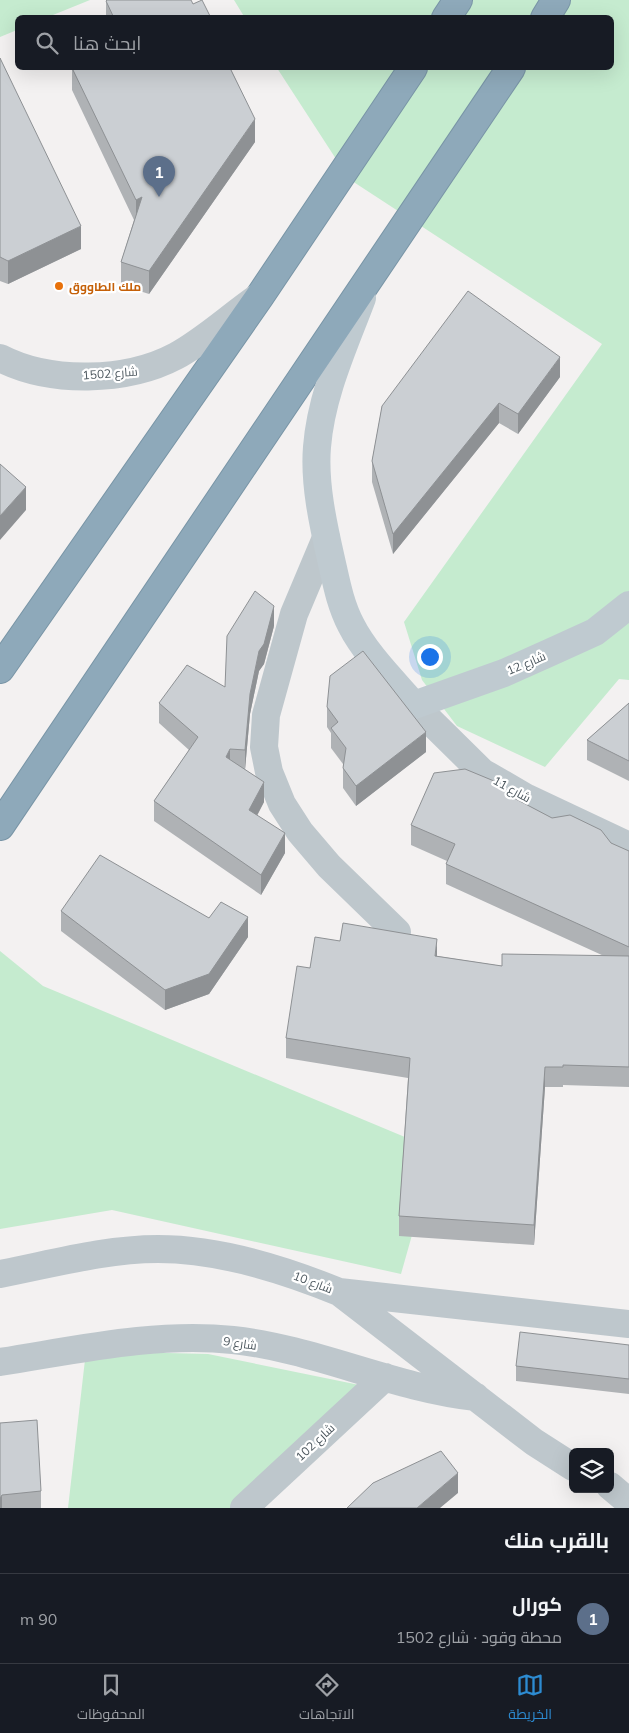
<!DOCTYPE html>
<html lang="ar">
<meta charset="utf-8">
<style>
:root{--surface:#171b24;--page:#20242c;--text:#f1f3f6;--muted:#9ea1a6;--line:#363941;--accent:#2d8bd1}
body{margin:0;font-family:Mulish,Cairo,sans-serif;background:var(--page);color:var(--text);direction:rtl}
.controls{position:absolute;right:15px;bottom:15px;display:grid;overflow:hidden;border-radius:8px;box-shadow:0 5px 20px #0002}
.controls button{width:45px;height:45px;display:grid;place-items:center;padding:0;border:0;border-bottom:1px solid var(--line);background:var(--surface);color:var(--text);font:25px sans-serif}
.you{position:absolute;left:429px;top:656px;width:18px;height:18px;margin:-12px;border:4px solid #fff;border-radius:50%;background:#1a73e8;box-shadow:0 0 0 8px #1a73e833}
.badge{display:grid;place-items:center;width:32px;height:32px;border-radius:50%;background:var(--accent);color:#fff;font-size:16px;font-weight:700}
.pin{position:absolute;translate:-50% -41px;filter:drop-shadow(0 1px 2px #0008)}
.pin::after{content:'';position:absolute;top:26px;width:18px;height:15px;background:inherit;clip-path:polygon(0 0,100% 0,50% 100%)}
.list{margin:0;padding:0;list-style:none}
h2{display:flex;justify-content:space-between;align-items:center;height:65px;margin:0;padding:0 20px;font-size:21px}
h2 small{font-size:16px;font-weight:400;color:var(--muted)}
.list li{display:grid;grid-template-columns:32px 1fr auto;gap:15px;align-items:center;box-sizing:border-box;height:90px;padding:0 20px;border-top:1px solid var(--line)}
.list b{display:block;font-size:19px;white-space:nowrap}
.list p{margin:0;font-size:16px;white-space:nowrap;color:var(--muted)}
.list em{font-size:16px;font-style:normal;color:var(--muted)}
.icon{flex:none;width:28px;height:28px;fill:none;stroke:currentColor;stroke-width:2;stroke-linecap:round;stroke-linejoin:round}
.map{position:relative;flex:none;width:629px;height:1508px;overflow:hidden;direction:ltr}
.search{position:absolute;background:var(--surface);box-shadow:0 5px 20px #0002;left:15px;right:15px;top:15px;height:55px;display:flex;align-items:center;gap:12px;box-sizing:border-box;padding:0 18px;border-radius:8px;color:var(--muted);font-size:19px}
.sheet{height:155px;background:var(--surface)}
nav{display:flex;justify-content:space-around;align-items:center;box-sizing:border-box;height:70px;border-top:1px solid var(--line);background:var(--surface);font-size:14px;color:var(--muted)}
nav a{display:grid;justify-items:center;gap:2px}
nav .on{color:var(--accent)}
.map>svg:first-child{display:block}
.green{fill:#c5ebcf}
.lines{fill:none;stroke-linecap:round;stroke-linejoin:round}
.highway-casing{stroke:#7995a6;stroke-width:30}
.street{stroke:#bec7cc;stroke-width:28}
.secondary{stroke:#bfcad0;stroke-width:28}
.highway{stroke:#8ea9ba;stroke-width:28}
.wall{fill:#afb2b5}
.shaded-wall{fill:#8e9194}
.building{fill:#cbcfd3;stroke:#8e9194}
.food-dot{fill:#e8710a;stroke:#fff;stroke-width:2}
.labels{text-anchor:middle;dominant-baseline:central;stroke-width:4.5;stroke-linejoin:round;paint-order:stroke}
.food-label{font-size:12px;font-weight:bold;fill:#c56008;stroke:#fff;text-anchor:start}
.street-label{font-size:12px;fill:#4b565d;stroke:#fff}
</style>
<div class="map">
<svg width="629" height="1508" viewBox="0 0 629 1508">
<rect width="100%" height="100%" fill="#f3f1f1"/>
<!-- green -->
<path class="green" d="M 0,0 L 90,0 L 48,17 L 18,18 L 17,30 L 0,37 Z
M 234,0 L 629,0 L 629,680 L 619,679 L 545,767 L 457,726 L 422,680 L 404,622 L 602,344 L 349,179 L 277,68 L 612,68 L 612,18 L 245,18 Z
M 0,951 L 43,986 L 436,1150 L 401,1274 L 112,1210 L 0,1229 Z
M 86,1351 L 208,1354 L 374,1388 L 242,1508 L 68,1508 Z"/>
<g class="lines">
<defs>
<path id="highway" d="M 446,18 L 458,0
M 545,18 L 556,0
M 0,669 L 260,296 L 413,68
M 0,826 L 511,68"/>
</defs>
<!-- highway casing -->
<use href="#highway" class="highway-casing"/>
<!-- street -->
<path class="street" d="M 0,358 C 50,384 127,382 176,356 C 204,341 231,316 257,298
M 326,538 L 294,614 L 266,715 L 264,747 L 269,772 L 282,804 L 300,832 L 329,866 L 397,932
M 414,705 L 482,772 L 527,798 L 629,846
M 0,1274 C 52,1264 105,1249 158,1249 C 219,1249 283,1269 339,1292 L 629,1324
M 339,1292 L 534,1442 L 573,1467
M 0,1362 C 77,1350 155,1332 233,1340 C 316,1349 393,1388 476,1397
M 610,1486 L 629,1502
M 244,1508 L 385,1377"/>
<!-- secondary -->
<path class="secondary" d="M 362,298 C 344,346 321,395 317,447 C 314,483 323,524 331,559 C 336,581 340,604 351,625 C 365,653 393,681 414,705 L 504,673 L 551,652 L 595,632 L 629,605"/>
<!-- highway -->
<use href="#highway" class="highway"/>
</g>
<!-- wall -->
<path class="wall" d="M 106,1 L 193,4 L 211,18 L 106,18 Z
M 0,58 L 81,249 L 8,284 L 0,281 Z
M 72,68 L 255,142 L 149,294 L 121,285 L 121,262 L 134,220 L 72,90 Z
M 560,377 L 518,434 L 499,423 L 393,554 L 372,482 L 372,461 L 382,406 Z
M 274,626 L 264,664 L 259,671 L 250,714 L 245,769 L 264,802 L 257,816 L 285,853 L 261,895 L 154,821 L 154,801 L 189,750 L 159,723 L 159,703 L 225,687 Z
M 629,703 L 629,781 L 587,760 L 587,740 Z
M 327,707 L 426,752 L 356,806 L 343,788 L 343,764 L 331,748 L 331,733 L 327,727 Z
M 514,798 L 552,818 L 629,851 L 629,1087 L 563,1085 L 563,1087 L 545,1087 L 534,1245 L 399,1236 L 399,1216 L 408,1078 L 286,1058 L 286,1038 L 310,968 L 340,941 L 502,966 L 604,956 L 446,884 L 446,864 L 447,861 L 411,845 L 411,825 Z
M 61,911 L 209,918 L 248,937 L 209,994 L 165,1010 L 61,931 Z
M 629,1345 L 629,1394 L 516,1381 L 516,1366 Z
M 0,1423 L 41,1491 L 41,1508 L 0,1508 Z"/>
<!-- shaded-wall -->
<path class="shaded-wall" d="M 255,119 L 255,142 L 149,294 L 149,271 Z
M 142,197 L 136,223 L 136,200 Z
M 81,226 L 81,249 L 8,284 L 8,261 Z
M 560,357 L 560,377 L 518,434 L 518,414 Z
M 499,403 L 499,423 L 393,554 L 393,534 Z
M 26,487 L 26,510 L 0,540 L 0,516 Z
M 274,606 L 274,626 L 264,664 L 259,671 L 250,714 L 245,770 L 245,750 L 250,694 L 259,651 Z
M 426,732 L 426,752 L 356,806 L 356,786 Z
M 230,749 L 230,769 L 226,757 Z
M 264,782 L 264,802 L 249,830 L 249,810 Z
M 285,833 L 285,853 L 261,895 L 261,875 Z
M 248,917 L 248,937 L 209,994 L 165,1010 L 165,990 Z
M 437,939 L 437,960 L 435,956 Z
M 545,1067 L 545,1087 L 534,1245 L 534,1225 Z
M 458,1473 L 458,1493 L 440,1508 L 417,1508 Z
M 2,1495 L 2,1508 L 0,1508 L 0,1498 Z"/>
<!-- building -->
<path class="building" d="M 107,0 L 191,0 L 193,4 L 202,0 L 211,18 L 114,18 L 106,1 Z
M 0,58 L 81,226 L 8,261 L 0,257 Z
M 72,68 L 230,68 L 255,119 L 149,271 L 121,262 L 142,197 L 136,200 Z
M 468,291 L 560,357 L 518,414 L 499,403 L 393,534 L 372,461 L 382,406 Z
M 0,464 L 26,487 L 0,516 Z
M 255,591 L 274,606 L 264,644 L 259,651 L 250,694 L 245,750 L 230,749 L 226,757 L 264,782 L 249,810 L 285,833 L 261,875 L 154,801 L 198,737 L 159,703 L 187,665 L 225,687 L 227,636 Z
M 363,651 L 426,732 L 356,786 L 343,768 L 346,748 L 331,728 L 338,722 L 327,707 L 330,676 Z
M 629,703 L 629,761 L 587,740 Z
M 465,769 L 494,781 L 514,798 L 552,818 L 570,815 L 601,830 L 611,843 L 629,851 L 629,947 L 446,864 L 455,844 L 411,825 L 434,773 Z
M 100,855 L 209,918 L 221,902 L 248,917 L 209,974 L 165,990 L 61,911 Z
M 343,923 L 437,939 L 435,956 L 502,966 L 502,954 L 629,956 L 629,1067 L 563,1065 L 563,1067 L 545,1067 L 534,1225 L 399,1216 L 410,1058 L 286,1038 L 297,966 L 310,968 L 315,937 L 340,941 Z
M 520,1332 L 629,1345 L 629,1379 L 516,1366 Z
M 37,1420 L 41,1491 L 2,1495 L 0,1498 L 0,1423 Z
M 441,1451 L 458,1473 L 417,1508 L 347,1508 L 373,1483 Z"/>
<!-- markers -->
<circle class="food-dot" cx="59" cy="286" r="5"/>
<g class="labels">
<!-- food labels -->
<g class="food-label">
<text x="69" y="286">ملك الطاووق</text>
</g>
<!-- street labels -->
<g class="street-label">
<text transform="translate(110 373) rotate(-4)">شارع 1502</text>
<text transform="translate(526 663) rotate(-23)">شارع 12</text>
<text transform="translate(512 789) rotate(29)">شارع 11</text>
<text transform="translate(313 1282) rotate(21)">شارع 10</text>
<text transform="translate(240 1343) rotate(8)">شارع 9</text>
<text transform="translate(315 1442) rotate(-43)">شارع 102</text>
</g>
</g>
</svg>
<div class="controls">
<button><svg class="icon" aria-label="layers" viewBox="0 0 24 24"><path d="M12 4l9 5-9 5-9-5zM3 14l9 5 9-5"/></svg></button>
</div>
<div class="you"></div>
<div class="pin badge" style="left:159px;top:197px;background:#5c6f8a">1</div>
<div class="search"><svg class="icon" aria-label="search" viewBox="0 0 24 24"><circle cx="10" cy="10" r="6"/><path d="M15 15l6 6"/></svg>ابحث هنا</div>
</div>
<section class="sheet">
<h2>بالقرب منك<small></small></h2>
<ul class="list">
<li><span class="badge" style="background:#5c6f8a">1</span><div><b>كورال</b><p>محطة وقود · شارع 1502</p></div><em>90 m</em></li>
</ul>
</section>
<nav>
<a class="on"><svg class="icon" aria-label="map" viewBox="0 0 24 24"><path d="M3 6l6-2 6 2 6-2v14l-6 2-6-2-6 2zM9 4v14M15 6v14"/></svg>الخريطة</a>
<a><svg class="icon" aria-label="directions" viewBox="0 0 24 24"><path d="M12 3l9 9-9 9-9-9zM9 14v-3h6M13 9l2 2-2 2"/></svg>الاتجاهات</a>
<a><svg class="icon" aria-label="saved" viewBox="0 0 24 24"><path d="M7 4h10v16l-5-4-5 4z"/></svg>المحفوظات</a>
</nav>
